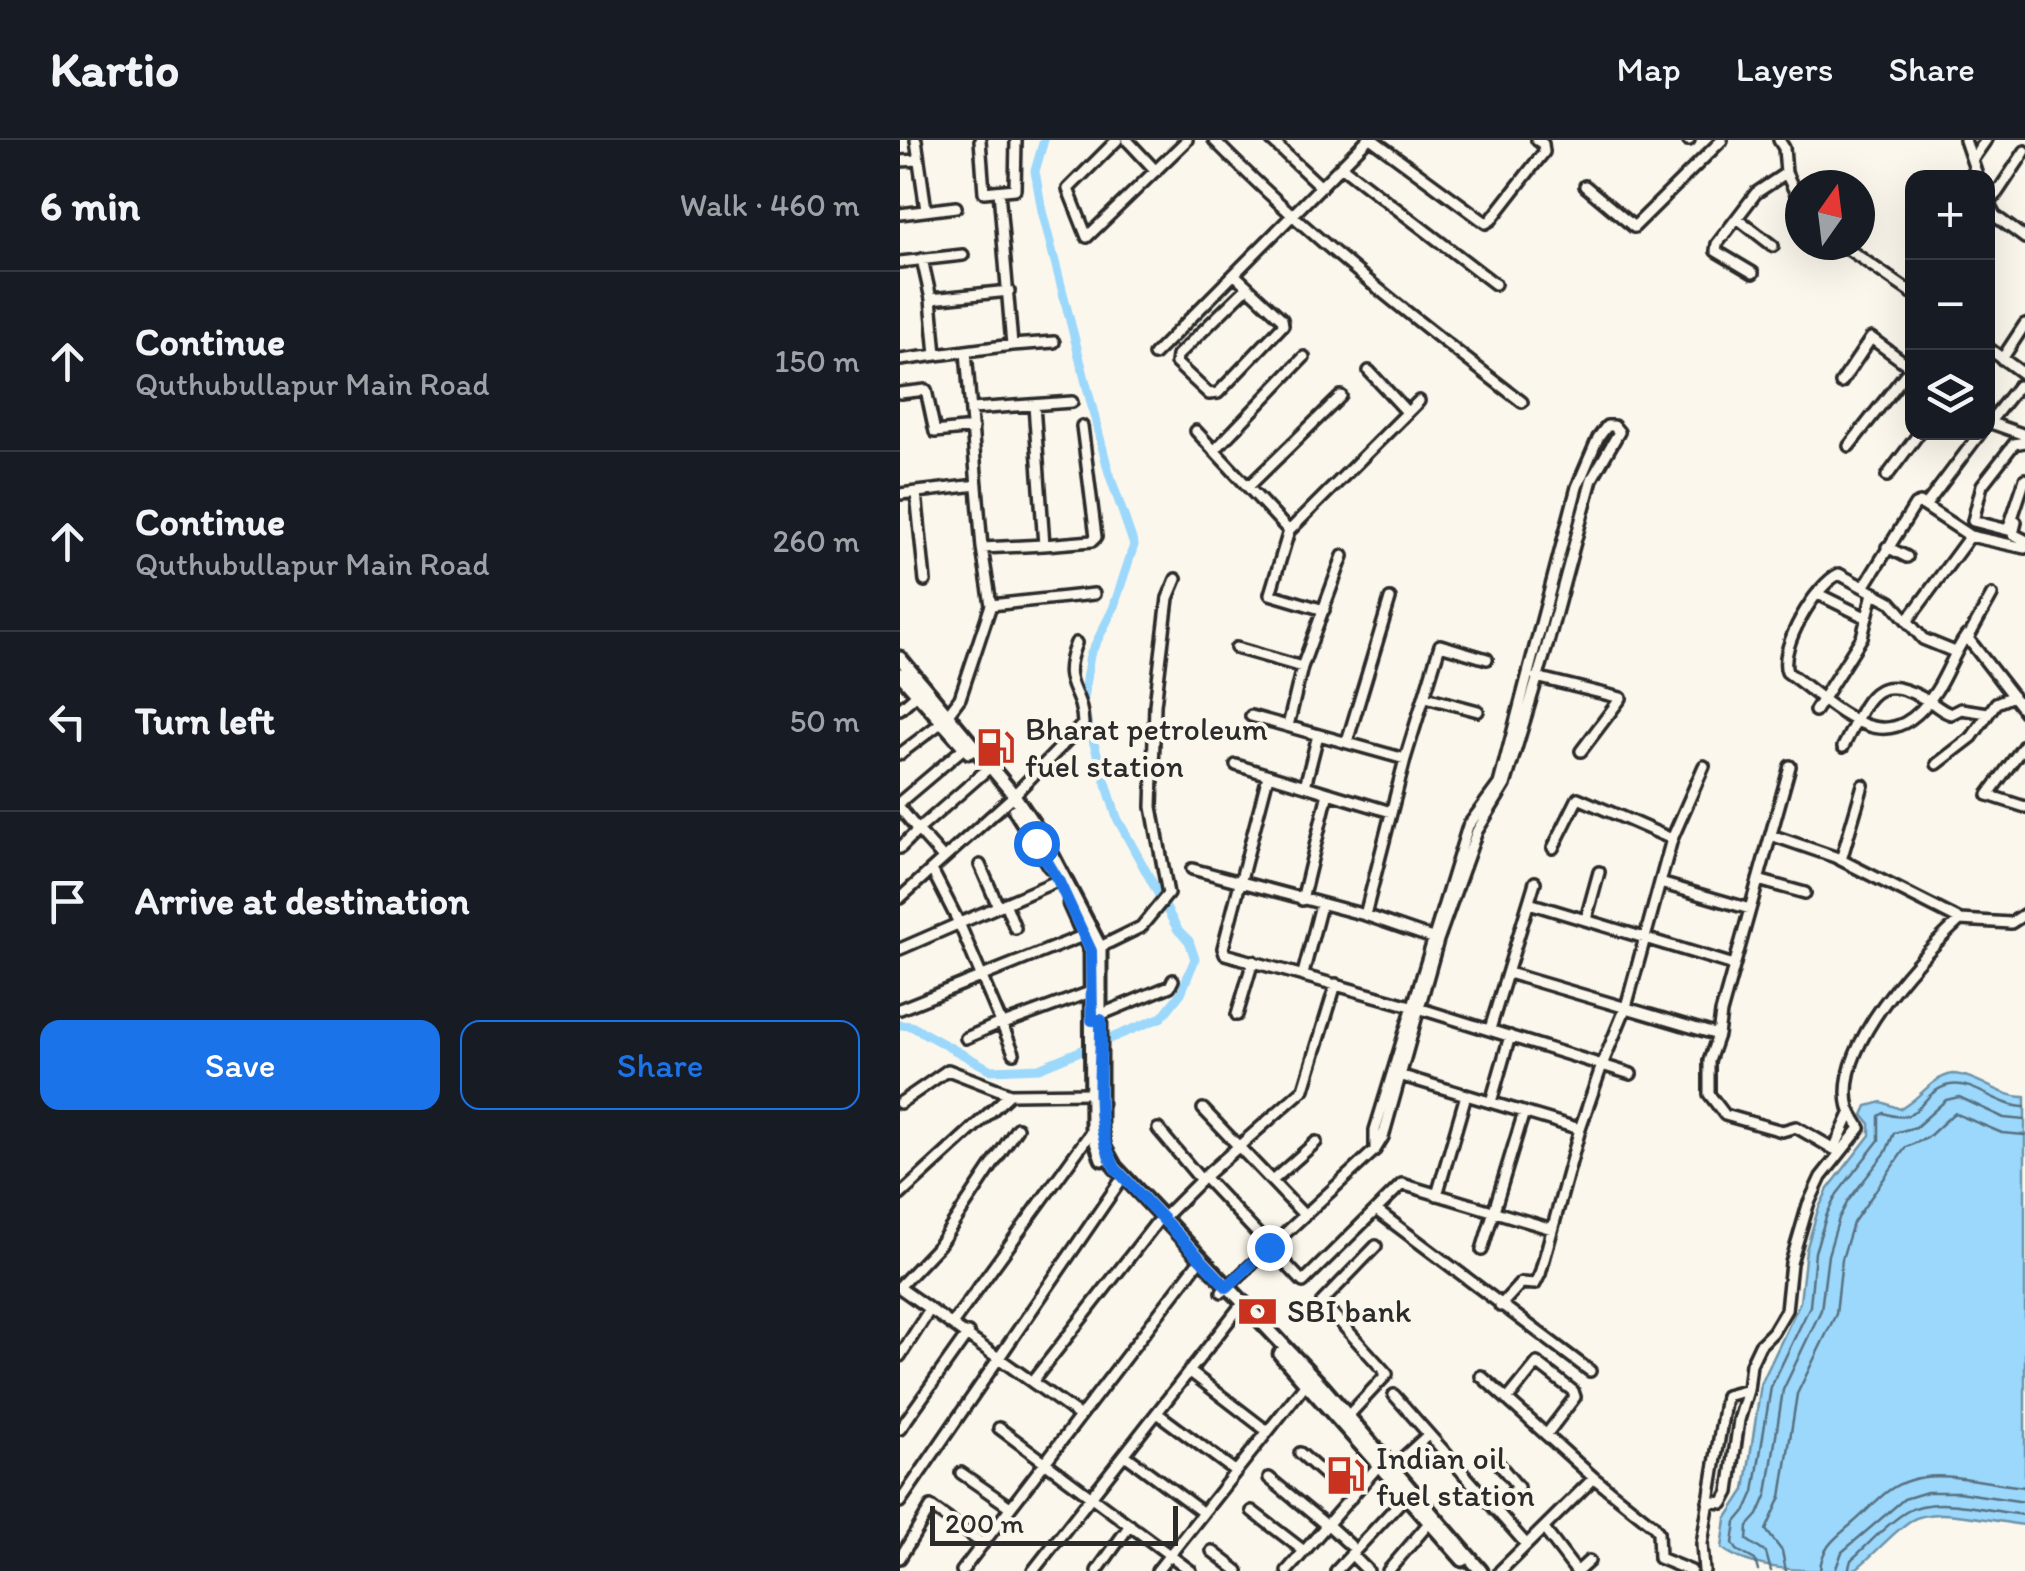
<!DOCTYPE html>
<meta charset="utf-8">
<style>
:root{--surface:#171b24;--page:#20242c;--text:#f1f3f6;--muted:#9ea1a6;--line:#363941;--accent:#1a73e8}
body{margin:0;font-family:Itim,sans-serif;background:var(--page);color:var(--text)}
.controls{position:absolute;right:30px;top:30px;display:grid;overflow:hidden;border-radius:20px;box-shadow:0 10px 40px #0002}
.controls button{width:90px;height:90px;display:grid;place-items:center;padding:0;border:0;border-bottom:2px solid var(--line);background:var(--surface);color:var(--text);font:50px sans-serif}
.compass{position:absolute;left:885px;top:30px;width:90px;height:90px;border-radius:50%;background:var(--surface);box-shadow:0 10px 40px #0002;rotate:14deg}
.scale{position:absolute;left:30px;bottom:25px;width:248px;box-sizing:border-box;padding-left:10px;border:5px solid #2b2b2b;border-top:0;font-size:28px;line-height:35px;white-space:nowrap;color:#2b2b2b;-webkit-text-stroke:8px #fbf7ec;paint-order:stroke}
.stop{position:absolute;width:30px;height:30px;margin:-22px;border:8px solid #1a73e8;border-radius:50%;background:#fff}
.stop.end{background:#1a73e8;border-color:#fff;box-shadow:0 2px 10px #0008}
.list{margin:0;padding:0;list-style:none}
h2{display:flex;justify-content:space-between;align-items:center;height:130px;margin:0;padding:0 40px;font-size:42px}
h2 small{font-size:32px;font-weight:400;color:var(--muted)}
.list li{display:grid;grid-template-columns:65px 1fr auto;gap:30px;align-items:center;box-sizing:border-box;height:180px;padding:0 40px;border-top:2px solid var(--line)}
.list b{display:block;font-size:38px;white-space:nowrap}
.list p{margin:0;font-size:32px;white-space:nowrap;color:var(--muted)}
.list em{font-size:32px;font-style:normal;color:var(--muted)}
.actions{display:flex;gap:20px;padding:30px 40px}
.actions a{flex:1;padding:22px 0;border:2px solid var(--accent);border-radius:20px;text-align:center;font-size:35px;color:var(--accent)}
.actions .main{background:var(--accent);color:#fff}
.icon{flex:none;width:55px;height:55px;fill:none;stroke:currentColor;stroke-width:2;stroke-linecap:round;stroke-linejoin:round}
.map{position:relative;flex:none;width:1125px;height:1431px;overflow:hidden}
header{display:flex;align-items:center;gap:60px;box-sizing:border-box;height:140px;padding:0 50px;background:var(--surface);border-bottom:2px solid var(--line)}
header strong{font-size:48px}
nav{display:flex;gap:55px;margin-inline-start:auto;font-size:35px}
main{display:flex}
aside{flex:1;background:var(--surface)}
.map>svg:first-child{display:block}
.water{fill:#9bd8fc;stroke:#6e93a8;stroke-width:2.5}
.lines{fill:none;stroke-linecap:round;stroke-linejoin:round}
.shore{stroke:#58707f;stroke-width:2.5}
.canal{stroke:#9bd8fc;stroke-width:9}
.minor-casing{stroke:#2b2b2b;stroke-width:16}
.secondary-casing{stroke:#2b2b2b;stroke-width:19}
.minor{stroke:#fbf7ec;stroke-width:9}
.secondary{stroke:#fbf7ec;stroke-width:11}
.route{stroke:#1a73e8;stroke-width:12}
.labels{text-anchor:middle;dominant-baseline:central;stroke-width:8;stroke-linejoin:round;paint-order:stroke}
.poi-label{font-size:32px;fill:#2b2b2b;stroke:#fbf7ec;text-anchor:start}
</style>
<header>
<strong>Kartio</strong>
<nav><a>Map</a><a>Layers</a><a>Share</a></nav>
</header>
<main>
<aside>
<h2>6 min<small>Walk · 460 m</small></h2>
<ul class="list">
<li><svg class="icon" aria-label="ahead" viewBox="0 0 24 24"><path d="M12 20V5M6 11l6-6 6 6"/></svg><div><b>Continue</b><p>Quthubullapur Main Road</p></div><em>150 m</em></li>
<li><svg class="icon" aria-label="ahead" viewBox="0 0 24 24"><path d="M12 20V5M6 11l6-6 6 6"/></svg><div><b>Continue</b><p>Quthubullapur Main Road</p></div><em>260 m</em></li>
<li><svg class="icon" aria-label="left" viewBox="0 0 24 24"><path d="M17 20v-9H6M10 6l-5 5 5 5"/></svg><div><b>Turn left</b></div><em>50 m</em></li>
<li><svg class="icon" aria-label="arrive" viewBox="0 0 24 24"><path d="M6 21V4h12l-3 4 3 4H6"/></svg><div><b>Arrive at destination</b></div></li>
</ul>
<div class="actions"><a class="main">Save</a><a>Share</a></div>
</aside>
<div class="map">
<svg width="1125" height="1431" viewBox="0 0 1125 1431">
<rect width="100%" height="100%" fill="#fbf7ec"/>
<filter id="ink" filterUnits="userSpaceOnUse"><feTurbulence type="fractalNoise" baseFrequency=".01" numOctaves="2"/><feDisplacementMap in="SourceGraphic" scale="20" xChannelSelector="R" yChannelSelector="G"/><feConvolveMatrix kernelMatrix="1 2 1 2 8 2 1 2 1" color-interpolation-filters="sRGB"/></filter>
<g filter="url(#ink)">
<!-- water -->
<path class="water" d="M 1052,934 C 1078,935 1099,957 1125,957 L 1125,1385 C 1094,1383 1037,1364 1010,1381 C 991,1394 975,1414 957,1428 L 949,1431 C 908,1431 851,1431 822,1408 L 826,1379 L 845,1350 L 861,1244 L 900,1162 L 906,1110 L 918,1070 L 928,1049 L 970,995 L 970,984 L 963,975 L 967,966 L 982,962 L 1000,969 C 1019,960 1029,939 1052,934 Z"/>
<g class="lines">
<!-- shore -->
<path class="shore" d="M 858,1431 L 855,1420 L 837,1410 L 833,1403 L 836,1382 L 846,1370 L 854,1352 L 871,1247 L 910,1166 L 915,1112 L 927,1074 L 937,1054 L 979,1000 L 979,976 L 984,973 C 1023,988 1018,951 1050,945 C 1072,940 1099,967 1125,967
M 871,1431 L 866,1413 L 847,1400 L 848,1386 L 858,1375 L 867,1354 L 883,1250 L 921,1170 L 928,1115 L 939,1078 L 948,1061 L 986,1012 L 994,993 L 1016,987 L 1046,960 L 1059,957 L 1104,978 L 1125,980
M 886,1431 L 882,1411 L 866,1390 L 881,1357 L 897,1254 L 936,1174 L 942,1119 L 953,1083 L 1006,1007 L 1027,998 L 1054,973 L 1102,993 L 1125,995
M 920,1431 C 921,1406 937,1397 954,1382 C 966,1372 976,1360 988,1351 C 1027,1322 1082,1344 1125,1347
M 935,1431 L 942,1412 L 1004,1359 L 1027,1352 L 1058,1352 L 1125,1362
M 948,1431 L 951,1420 C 968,1405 986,1384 1006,1372 C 1036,1354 1091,1372 1125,1375"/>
<!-- canal -->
<path class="canal" d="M 0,885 L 11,886 L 91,930 L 139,928 L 262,877 L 281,853 L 295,819 L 289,801 L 278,790 L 217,678 L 182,565 L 190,515 L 213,469 L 234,405 L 209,333 L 142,71 L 135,31 L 144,0"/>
<defs>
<path id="minor" d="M 16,0 L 26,70
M 80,0 L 84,52 L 115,49 L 116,0
M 217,0 L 168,49 L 187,97 L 287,0
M 227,0 L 256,31
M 314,0 C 411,99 513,178 622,262
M 371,0 L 421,47
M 473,0 L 586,83 L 591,80 L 644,12 L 643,4 L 637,0
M 788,0 L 789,0
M 879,0 L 884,8 L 886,33 L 900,62
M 1065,0 L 1078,38
M 1072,20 L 1086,0
M 0,21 L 19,20
M 441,26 L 595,144
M 685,46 L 734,87 L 822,0
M 99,51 L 112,205 L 66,211 L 82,408 L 91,465 L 194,454
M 1088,63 L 1095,76 L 1125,98
M 1089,65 L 1125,11
M 0,74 L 56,67
M 837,78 L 873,106
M 942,105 L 1012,153
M 22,119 L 31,159 L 109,151
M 0,122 L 63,115
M 853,133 L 816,111 L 817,104 L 856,53 L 886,33
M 334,134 L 382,179 L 383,185 L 318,253 L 309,254 L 276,223 L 277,216 L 348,147
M 31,159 L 36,215
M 112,205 L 154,202
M 1088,208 L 1125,235
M 254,215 L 467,0
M 1102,219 L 1125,184
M 0,220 L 66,211
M 469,231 L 507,272
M 941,243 L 971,198 L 1012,228
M 0,253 L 26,250 L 35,292 L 73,288
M 134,265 L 144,405 L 192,401 L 196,397 L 182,286
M 72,269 L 172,262
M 1088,282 L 1125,295
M 1088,284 L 1118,246
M 296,291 L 389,391
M 1125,302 L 1114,304 L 1082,345 L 1073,381 L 1108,390 L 1125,339
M 949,306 L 1011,227
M 314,311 L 404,217
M 987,336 L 1020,292
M 348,347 L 441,256
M 16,353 L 25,441
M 0,354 L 77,345
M 1029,361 L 1081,292
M 1116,382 L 1113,394 L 1125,400
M 987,407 L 1007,417
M 82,408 L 144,405
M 964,447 L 1015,365 L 1020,363 L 1070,396
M 918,454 L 965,477
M 424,470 L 370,454 L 389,391 L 519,261
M 1008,480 L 1070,396 L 1125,408
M 1068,498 L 1092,455
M 336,508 L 402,527
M 1055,512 L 1023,499 L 991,462 L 939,434 C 916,444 878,508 887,532 C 939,569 987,627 1036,551 C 1047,534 1054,513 1066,496 L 1125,572
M 636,537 L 721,558 L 681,611
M 526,557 L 578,571
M 0,569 L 17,554
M 915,571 L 962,497 L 973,453
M 351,576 L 505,619
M 388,586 L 402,527 L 443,416
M 447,602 L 490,459
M 1125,604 L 1088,655 L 1125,667
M 943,607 C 967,561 972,527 1030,562 C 1038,566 1041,571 1051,574 L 1061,569 L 1088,573
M 0,614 L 42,582 L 60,558 L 91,465
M 1037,624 L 1072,597 L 1096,563 L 1113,556
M 336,625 L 491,672
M 368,636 L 323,808 L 325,814 L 518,868 L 702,925 L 680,989 L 640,1134 L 635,1144 L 621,1143 L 600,1166
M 405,646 L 418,595
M 114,655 L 183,584 C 182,546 158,548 176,503
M 0,662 L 65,607
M 0,668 L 18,690 L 91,626
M 871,695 L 935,717 L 1060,780
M 0,708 L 18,690 L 43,718
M 653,708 L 678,658 L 772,699
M 941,720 L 963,645
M 80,725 L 98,766
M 292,729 L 465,775 L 535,799
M 32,730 L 59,783 L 114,913
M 858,740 L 905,753
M 760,743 L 850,769
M 0,758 L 109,660
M 402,760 L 428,653
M 105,763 L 115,788
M 629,763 L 834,825
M 465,775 L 505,619 L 540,505 L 587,519
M 686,779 L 699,732
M 200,807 L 241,787 L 268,754 L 252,667 L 255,565 L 268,458 L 276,439
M 0,809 L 159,740
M 608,833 L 818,895 L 821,873 L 890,626
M 403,834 L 421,765
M 0,869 L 185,795
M 202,874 L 270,846 L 273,840
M 337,875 L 353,821
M 101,885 L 193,851
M 590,889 L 635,742
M 818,895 L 809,921 L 809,954 L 825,975 L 882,991 L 896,987 L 934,1009 L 951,972
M 66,898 L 100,883
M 731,934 L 702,925 L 726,867 L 772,699 L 804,626
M 499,935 L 680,989
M 591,962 L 610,896
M 0,963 L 48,930 L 110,954
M 303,969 L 404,1075
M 258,989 L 301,1040
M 304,1037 L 403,1142 L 502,1044 L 652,1089
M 372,1041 L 416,1002
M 0,1055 L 110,954 L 192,953
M 537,1055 L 566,955
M 476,1070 L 690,1231
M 261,1080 L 304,1037 L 404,949 L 436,844
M 582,1110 L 624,972
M 0,1146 L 39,1105 L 117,988
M 0,1148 L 180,1276
M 322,1152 L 475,1010 L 483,997 L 538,800 L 577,691 L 605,645 L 647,506 L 692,339 L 719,292 L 714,286 L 707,286 L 698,298 L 677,347 L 599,644 L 568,686 L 475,990 L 475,1010
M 53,1183 L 192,991
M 0,1216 L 30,1169
M 289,1231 L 367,1291
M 581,1236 L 694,1338 L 753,1385 L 758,1392 L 759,1418 L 791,1431
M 132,1242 L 256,1083
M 494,1255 L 626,1404
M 607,1260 L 637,1223 L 673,1251 L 675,1257 L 646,1295
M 257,1273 L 335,1331
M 447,1277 L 487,1234 L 422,1162 L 476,1106
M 99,1288 L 291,1431
M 0,1289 L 68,1193
M 400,1313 L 451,1358
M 225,1315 L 302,1372
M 594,1318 L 618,1347 L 595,1370
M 493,1327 L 528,1295
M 61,1333 L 110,1367
M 369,1338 L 426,1385
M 808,1361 L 823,1363 L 829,1352 L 839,1280 L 848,1250 L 851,1224 L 860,1205 L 873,1192 L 886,1170 L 891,1123 L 908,1065 L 921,1037 L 960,988 C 957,982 951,975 949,968 C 933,907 1019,818 1060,780 L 1111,783 L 1125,774
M 0,1362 L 219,1043
M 352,1371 L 404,1411
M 427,1384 L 450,1405
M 644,1389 L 676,1431
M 312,1411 L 338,1431
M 451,1414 L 468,1431
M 0,1418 L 31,1367 L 83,1404
M 62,1431 L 296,1125
M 133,1431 L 338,1169
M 197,1431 L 230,1385
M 257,1431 L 407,1242
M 387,1431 L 479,1325
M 436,1431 L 507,1355
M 488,1431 L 529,1383
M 600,1431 L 694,1338
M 678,1431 L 689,1421
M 804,1431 L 802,1404 L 826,1256 L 848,1250"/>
<path id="secondary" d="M 0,518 L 114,655 L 143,698 L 200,807 L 200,988 L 204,1007 L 215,1027 L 422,1246 L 581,1431
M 0,534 L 69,612
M 115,670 L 150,726
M 170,764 L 191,811 L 192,991 L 202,1019
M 380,1214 L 563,1420"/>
</defs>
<!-- minor casing -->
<use href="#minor" class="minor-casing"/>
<!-- secondary casing -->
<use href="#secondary" class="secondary-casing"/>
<!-- minor -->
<use href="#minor" class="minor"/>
<!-- secondary -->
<use href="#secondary" class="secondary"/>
</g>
</g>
<g class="lines" filter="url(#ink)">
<!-- route -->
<path class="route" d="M 136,703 L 158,740 L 191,811 L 192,880 L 201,880 C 202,929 191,983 215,1028 L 327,1147 L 369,1107"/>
</g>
<!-- icons -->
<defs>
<symbol id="fuel-bare" viewBox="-9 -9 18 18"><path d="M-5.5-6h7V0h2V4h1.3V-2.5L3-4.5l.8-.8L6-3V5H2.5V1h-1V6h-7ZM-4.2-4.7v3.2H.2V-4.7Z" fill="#c8321e" stroke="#fbf7ec" stroke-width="2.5" paint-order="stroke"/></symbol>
<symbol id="bank-bare" viewBox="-9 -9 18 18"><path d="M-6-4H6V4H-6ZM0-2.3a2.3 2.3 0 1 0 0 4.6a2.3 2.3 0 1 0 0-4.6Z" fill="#c8321e" stroke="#fbf7ec" stroke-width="2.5" paint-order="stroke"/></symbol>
</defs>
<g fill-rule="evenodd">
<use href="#fuel-bare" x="68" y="580" width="55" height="55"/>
<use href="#bank-bare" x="330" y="1144" width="55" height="55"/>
<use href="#fuel-bare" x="418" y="1308" width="55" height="55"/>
</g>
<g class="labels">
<!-- poi labels -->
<g class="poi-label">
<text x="125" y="589">Bharat petroleum<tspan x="125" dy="37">fuel station</tspan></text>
<text x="387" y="1171">SBI bank</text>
<text x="476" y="1318">Indian oil<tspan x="476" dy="37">fuel station</tspan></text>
</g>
</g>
</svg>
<div class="controls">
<button>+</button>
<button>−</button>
<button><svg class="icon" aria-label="layers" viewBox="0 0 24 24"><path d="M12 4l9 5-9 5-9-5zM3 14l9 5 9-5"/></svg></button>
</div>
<svg class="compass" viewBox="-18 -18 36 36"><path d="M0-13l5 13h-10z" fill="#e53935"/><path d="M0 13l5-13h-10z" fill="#9ea1a6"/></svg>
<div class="scale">200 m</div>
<div class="stop" style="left:136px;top:703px"></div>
<div class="stop end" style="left:369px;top:1107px"></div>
</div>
</main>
